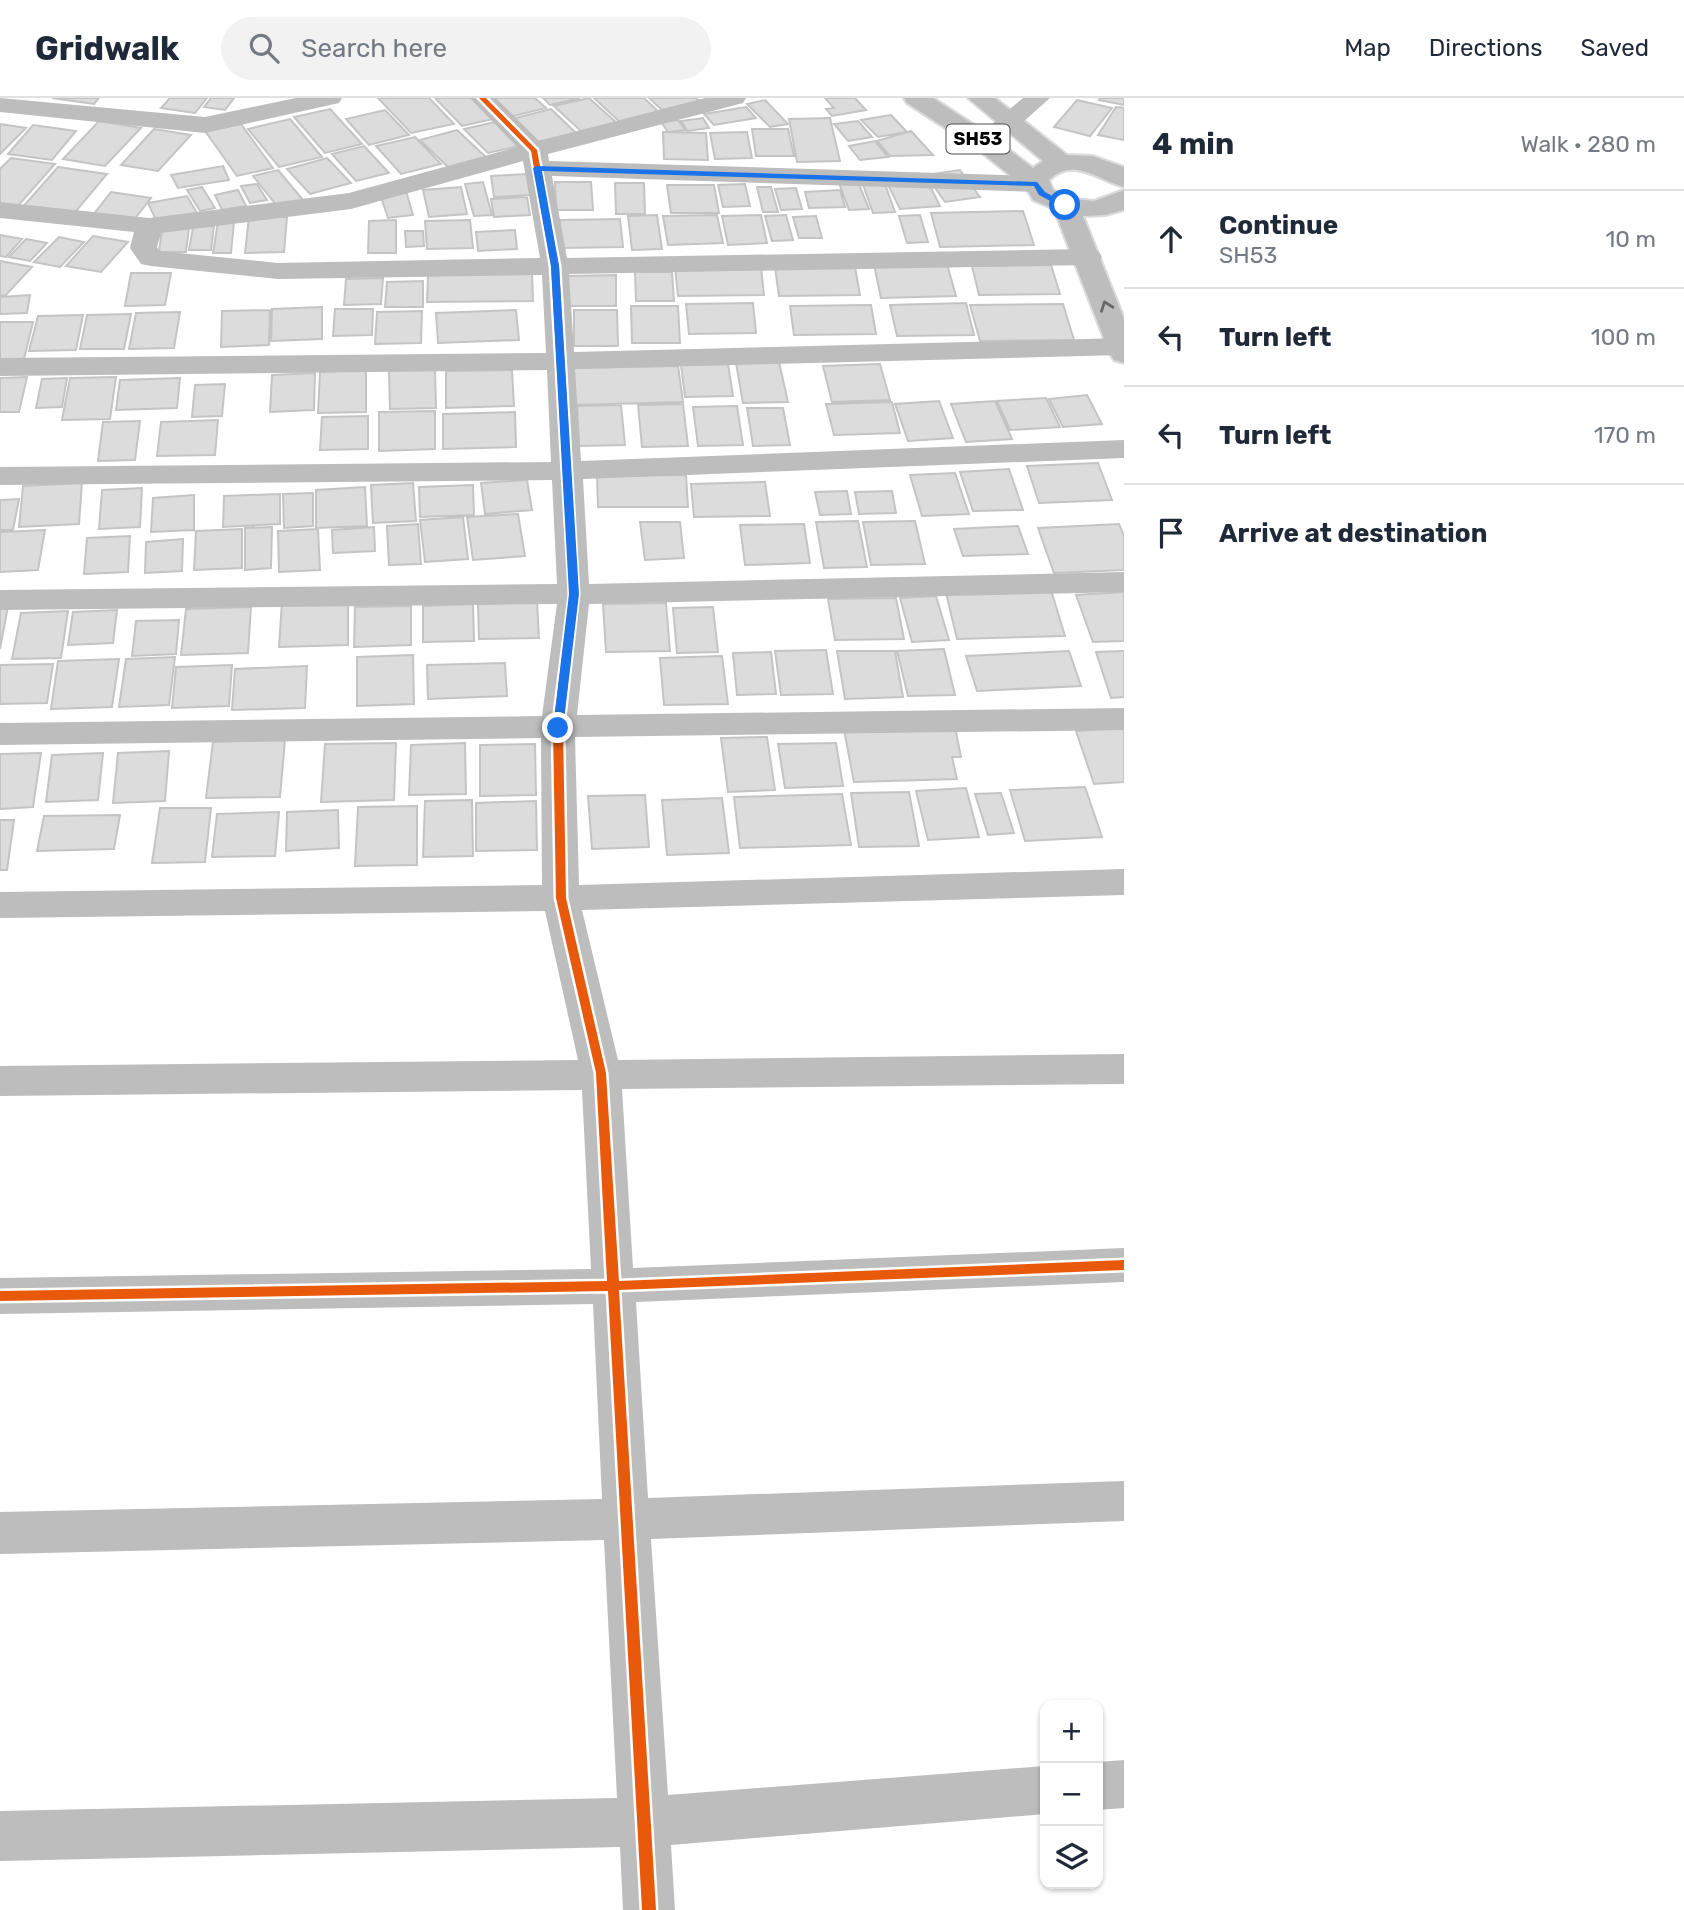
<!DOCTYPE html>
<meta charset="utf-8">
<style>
:root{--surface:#fff;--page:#f2f2f3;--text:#1f2937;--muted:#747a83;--line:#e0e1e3}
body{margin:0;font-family:Rubik,sans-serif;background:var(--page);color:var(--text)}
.controls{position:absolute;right:21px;bottom:21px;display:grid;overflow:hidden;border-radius:14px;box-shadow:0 2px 5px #0004}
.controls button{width:63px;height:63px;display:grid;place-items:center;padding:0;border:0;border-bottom:2px solid var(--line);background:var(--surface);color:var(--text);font:35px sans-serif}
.stop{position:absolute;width:21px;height:21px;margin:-16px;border:5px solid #1a73e8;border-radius:50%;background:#fff}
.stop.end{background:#1a73e8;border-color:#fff;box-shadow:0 2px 7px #0008}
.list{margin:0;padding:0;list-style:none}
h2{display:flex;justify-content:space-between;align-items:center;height:91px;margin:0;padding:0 28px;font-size:30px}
h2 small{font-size:23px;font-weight:400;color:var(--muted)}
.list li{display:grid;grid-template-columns:46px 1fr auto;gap:21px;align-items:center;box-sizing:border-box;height:98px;padding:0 28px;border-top:2px solid var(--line)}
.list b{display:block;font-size:26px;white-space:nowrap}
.list p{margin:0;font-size:23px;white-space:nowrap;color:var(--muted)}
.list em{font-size:23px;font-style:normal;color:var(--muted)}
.icon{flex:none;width:38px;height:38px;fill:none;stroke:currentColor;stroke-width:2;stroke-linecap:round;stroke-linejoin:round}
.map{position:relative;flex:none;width:1124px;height:1812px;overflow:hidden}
header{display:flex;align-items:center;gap:42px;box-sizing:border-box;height:98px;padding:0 35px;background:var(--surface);border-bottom:2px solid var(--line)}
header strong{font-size:33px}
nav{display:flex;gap:38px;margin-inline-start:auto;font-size:24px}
.search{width:490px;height:63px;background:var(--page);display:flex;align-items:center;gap:18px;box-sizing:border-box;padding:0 24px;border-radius:38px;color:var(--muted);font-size:26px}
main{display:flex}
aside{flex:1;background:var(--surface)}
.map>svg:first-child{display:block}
.building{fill:#dcdcdc;stroke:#c4c4c4;stroke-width:2}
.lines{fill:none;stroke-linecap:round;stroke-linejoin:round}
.major-casing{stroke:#dbdbdb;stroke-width:4}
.minor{fill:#bdbdbd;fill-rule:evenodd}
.major{fill:#bdbdbd;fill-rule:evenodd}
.cycleway-casing{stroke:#fff;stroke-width:5}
.cycleway{fill:#e8590c;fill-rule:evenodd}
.oneway{stroke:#686868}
.route{fill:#1a73e8}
.labels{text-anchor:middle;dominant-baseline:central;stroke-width:7;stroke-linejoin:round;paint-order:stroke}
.shield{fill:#fff;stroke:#4c4c4c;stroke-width:2}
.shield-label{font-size:18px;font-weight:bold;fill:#000}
</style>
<header>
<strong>Gridwalk</strong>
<div class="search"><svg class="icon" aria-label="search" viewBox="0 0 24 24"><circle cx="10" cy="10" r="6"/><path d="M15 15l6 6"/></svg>Search here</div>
<nav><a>Map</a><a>Directions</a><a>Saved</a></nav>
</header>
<main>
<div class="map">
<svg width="1124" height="1812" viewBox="0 0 1124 1812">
<rect width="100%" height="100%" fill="#fff"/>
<!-- building -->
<path class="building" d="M 52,0 L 99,0 L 94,6 Z
M 170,0 L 207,0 L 195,15 L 161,10 Z
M 211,0 L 234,0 L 225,12 L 204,9 Z
M 378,0 L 429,0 L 454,26 L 411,35 Z
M 435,0 L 478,0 L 498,20 L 462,28 Z
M 484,0 L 535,0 L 546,10 L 505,20 Z
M 543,0 L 580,0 L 550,7 Z
M 589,0 L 619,27 L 584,36 L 554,8 Z
M 594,0 L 644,0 L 663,18 L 624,28 Z
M 649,0 L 696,0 L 700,3 L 662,12 Z
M 825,0 L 855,0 L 866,12 L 832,18 L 826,11 L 834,10 Z
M 1100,0 L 1124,0 L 1124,7 L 1099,2 Z
M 765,2 L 788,26 L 770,29 L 747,6 Z
M 1077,2 L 1112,10 L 1090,38 L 1054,29 Z
M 746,9 L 756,20 L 714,27 L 704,16 Z
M 1116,9 L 1124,10 L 1124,42 L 1098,37 Z
M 330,11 L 362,46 L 325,55 L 294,19 Z
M 551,11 L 576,35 L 532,45 L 508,22 Z
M 385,12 L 409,37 L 369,47 L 346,21 Z
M 891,17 L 907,34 L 878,39 L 861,22 Z
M 703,20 L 709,30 L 687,33 L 681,23 Z
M 830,20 L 840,63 L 797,64 L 789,21 Z
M 290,21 L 322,59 L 279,69 L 248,31 Z
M 678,22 L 685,32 L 668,34 L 661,24 Z
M 99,23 L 141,30 L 105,68 L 63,61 Z
M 499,23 L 523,47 L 488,55 L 464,31 Z
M 858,23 L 872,39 L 848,43 L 834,26 Z
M 0,26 L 26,30 L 0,56 Z
M 241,26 L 273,70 L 237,78 L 205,33 Z
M 33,27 L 76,33 L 52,62 L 8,56 Z
M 154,31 L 191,37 L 158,73 L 121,67 Z
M 752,31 L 788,31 L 794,58 L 756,58 Z
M 457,32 L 487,60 L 449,70 L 420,42 Z
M 911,33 L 933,57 L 890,58 L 877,43 Z
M 663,34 L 706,35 L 708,62 L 664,61 Z
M 747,34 L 752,60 L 715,61 L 710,35 Z
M 415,39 L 441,66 L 401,76 L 376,48 Z
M 875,43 L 888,59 L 860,62 L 849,48 Z
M 364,48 L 389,75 L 356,83 L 332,56 Z
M 11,60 L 55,66 L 16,110 L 0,107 L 0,71 Z
M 327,60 L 351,85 L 310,96 L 287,71 Z
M 223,68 L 229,82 L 178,90 L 171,77 Z
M 58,69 L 107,76 L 72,118 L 21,111 Z
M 278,72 L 303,102 L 277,108 L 253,78 Z
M 960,72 L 980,99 L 945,104 L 926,77 Z
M 528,76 L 532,97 L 494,99 L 491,78 Z
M 926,80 L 940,108 L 900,111 L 886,83 Z
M 884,83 L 895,114 L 873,115 L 862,84 Z
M 483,84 L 492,117 L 474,118 L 465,86 Z
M 555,84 L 591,84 L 593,112 L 556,112 Z
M 858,84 L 869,111 L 849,112 L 839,85 Z
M 615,85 L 644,85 L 645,116 L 616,116 Z
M 257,86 L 267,102 L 250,105 L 241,88 Z
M 745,86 L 750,108 L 723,109 L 718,87 Z
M 667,87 L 714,87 L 719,115 L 671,115 Z
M 202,89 L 215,110 L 200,113 L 187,92 Z
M 461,89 L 467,116 L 429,119 L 423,92 Z
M 757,89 L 771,89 L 778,114 L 763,114 Z
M 796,90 L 802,111 L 781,112 L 775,91 Z
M 238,92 L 246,108 L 222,112 L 215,97 Z
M 840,92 L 845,109 L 809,110 L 805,94 Z
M 406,93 L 413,117 L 388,120 L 380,96 Z
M 111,94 L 151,100 L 133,123 L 93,117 Z
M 187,98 L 197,115 L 156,122 L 148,105 Z
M 527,99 L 530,117 L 494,119 L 491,101 Z
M 1023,113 L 1034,147 L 940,149 L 931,115 Z
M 657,117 L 662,151 L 632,152 L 628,118 Z
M 717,117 L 723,145 L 668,147 L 663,118 Z
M 761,117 L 767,145 L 728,147 L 722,118 Z
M 786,117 L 793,142 L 772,143 L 765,118 Z
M 920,117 L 928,144 L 907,145 L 899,118 Z
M 816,118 L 822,140 L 799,140 L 793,119 Z
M 249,119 L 287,119 L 284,154 L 245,155 Z
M 620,121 L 623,149 L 562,150 L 560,122 Z
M 396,122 L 396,155 L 368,155 L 369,123 Z
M 470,122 L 473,150 L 427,151 L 425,123 Z
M 218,124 L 234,124 L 231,155 L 213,155 Z
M 214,128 L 211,152 L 189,152 L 193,129 Z
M 189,130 L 186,154 L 159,154 L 162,131 Z
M 515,132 L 517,151 L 478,153 L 476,134 Z
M 405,133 L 423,133 L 424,148 L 406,149 Z
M 0,137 L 22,141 L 6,159 L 0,158 Z
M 93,138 L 128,144 L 101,174 L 66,168 Z
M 59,139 L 84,144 L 60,169 L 34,164 Z
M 26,141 L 47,145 L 30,163 L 9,159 Z
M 0,163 L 32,169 L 5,198 L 0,197 Z
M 947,166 L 956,198 L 881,200 L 874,167 Z
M 1051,167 L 1060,196 L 979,197 L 972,168 Z
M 761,169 L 764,197 L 678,198 L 675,170 Z
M 855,169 L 860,197 L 779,198 L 775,170 Z
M 635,174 L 672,174 L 674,203 L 636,203 Z
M 131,175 L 171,175 L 165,207 L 125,208 Z
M 532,175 L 533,203 L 427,204 L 428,177 Z
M 616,177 L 616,208 L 568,208 L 568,178 Z
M 383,180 L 381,206 L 344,207 L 346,181 Z
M 423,183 L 423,209 L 385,209 L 387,184 Z
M 30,197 L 27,215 L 0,216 L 0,199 Z
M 753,205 L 756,235 L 689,236 L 686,206 Z
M 966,205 L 974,237 L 897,238 L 890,207 Z
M 1063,206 L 1074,242 L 980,243 L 970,207 Z
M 871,207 L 876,236 L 794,237 L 790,208 Z
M 631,208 L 678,208 L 680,245 L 632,245 Z
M 322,209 L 322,241 L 271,243 L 272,211 Z
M 335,211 L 373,211 L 372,237 L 333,238 Z
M 270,212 L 269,247 L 221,249 L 222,213 Z
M 516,212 L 519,242 L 438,245 L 436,215 Z
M 574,212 L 617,212 L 618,248 L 574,248 Z
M 422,213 L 421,245 L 375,246 L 377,214 Z
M 180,214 L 174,250 L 129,251 L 136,215 Z
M 131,216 L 124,251 L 80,251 L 87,217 Z
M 83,217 L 76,252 L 29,253 L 38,218 Z
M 0,224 L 33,224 L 24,261 L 0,261 Z
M 779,264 L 788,304 L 743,305 L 736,265 Z
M 728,266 L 733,298 L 685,299 L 681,267 Z
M 880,266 L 890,302 L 832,304 L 823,268 Z
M 678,268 L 683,304 L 574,307 L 571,270 Z
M 435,271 L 436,310 L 390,311 L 389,273 Z
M 366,272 L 366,314 L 318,315 L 320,274 Z
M 512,272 L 514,308 L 446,310 L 446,273 Z
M 315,275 L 314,312 L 270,314 L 272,277 Z
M 27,279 L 19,314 L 0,314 L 0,280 Z
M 116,279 L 110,321 L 62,322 L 70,280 Z
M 67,280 L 62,309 L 36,310 L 42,281 Z
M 180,280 L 177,310 L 116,312 L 120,282 Z
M 225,286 L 222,318 L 192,319 L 195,287 Z
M 1087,297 L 1102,326 L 1063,329 L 1049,301 Z
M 1046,300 L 1060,329 L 1010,332 L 997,303 Z
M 939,303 L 953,340 L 908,343 L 895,306 Z
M 995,303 L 1012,341 L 966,344 L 951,306 Z
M 892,304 L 900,335 L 834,337 L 826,306 Z
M 683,306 L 688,348 L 642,349 L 638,307 Z
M 621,307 L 625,347 L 579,348 L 577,308 Z
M 737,308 L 743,347 L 698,348 L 693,309 Z
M 747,310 L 783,310 L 790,347 L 753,348 Z
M 435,313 L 435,351 L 379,353 L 379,314 Z
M 515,314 L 516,349 L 443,351 L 443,316 Z
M 368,318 L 368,351 L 320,352 L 322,319 Z
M 218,322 L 215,357 L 157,358 L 161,324 Z
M 140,323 L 135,362 L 98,363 L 103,324 Z
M 1098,365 L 1112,402 L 1039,405 L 1027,368 Z
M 1009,371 L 1023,412 L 973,413 L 960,374 Z
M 955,375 L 969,416 L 922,418 L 910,377 Z
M 686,377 L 688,409 L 598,409 L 597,378 Z
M 527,382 L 532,412 L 485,416 L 481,385 Z
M 765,384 L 770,418 L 694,419 L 691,386 Z
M 82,385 L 79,426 L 19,429 L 23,388 Z
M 413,385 L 416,423 L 373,425 L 371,387 Z
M 473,387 L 474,417 L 420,419 L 419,389 Z
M 365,389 L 367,428 L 316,430 L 316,392 Z
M 142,390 L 140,429 L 99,431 L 102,392 Z
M 847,393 L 851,416 L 820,417 L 815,394 Z
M 892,393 L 896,415 L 859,416 L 855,394 Z
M 313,395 L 313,428 L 284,430 L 283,396 Z
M 280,396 L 280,426 L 223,429 L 224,398 Z
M 194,397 L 194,432 L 151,434 L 153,400 Z
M 19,401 L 13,432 L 0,432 L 0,402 Z
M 518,416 L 525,458 L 473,462 L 467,419 Z
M 463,419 L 468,461 L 425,464 L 420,422 Z
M 858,423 L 867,469 L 824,470 L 816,424 Z
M 915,423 L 925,466 L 871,467 L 863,424 Z
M 640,424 L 680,424 L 684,460 L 645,462 Z
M 418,426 L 421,466 L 389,467 L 387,428 Z
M 804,426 L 810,465 L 745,467 L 740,427 Z
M 1119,426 L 1124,438 L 1124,472 L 1054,475 L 1038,430 Z
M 1018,428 L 1028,456 L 963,458 L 954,431 Z
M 272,429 L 271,470 L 245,472 L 245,430 Z
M 374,429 L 375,453 L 333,455 L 332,432 Z
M 242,431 L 242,470 L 194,472 L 196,433 Z
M 318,431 L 320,472 L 279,474 L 278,433 Z
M 45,432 L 38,472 L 0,474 L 0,434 Z
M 130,438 L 128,474 L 84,476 L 87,440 Z
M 183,441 L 182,473 L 145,475 L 146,444 Z
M 1051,492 L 1065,538 L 957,541 L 946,495 Z
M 1124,494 L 1124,543 L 1093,544 L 1076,497 Z
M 936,498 L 949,542 L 912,544 L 900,500 Z
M 896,500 L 904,541 L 835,542 L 828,501 Z
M 348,502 L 348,547 L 279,549 L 282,504 Z
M 537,504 L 539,540 L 479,541 L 478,506 Z
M 666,505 L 670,553 L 606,554 L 603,506 Z
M 473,506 L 474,543 L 423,544 L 423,508 Z
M 0,508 L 8,508 L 0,551 Z
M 411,508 L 411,547 L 354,549 L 355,509 Z
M 251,509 L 248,555 L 181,557 L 186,511 Z
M 713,509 L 718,554 L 677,555 L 673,510 Z
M 117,512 L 113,545 L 68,547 L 73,514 Z
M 68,513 L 61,560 L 12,561 L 21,515 Z
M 179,522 L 176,556 L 132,558 L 136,523 Z
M 944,551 L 955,597 L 908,598 L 897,553 Z
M 826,552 L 833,596 L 781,597 L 775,553 Z
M 837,553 L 895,553 L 903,599 L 845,601 Z
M 1069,553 L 1081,588 L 977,593 L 966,558 Z
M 1124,553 L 1124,599 L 1111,600 L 1096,554 Z
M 771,554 L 776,596 L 737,597 L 733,555 Z
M 413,557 L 414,606 L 357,608 L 357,559 Z
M 722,558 L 728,606 L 664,607 L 660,560 Z
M 175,559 L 169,607 L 119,609 L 126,561 Z
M 119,561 L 112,609 L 51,611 L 58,563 Z
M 505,565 L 507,598 L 428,601 L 427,567 Z
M 53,566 L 47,605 L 0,606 L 0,567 Z
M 232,567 L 229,608 L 172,610 L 176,569 Z
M 307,568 L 305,610 L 232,612 L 235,571 Z
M 955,629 L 961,659 L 952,659 L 957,681 L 854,684 L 844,632 Z
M 1124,630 L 1124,684 L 1094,686 L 1076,633 Z
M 767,639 L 775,692 L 728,694 L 721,640 Z
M 285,642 L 280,699 L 206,700 L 213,644 Z
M 396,645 L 394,702 L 321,704 L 325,646 Z
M 465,645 L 466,696 L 409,697 L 411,647 Z
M 836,645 L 843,688 L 785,690 L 778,646 Z
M 535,646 L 536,697 L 480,698 L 480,647 Z
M 169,653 L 165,703 L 113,705 L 118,655 Z
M 41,655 L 33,709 L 0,711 L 0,656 Z
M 103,655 L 98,702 L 46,704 L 52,657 Z
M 1085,689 L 1102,739 L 1025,743 L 1010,692 Z
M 966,690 L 979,739 L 928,742 L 916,693 Z
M 909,694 L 919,748 L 859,749 L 851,695 Z
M 1001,695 L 1014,735 L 988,737 L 975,696 Z
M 842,696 L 851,747 L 740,750 L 734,699 Z
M 645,697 L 649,749 L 592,751 L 588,698 Z
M 722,700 L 729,755 L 667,757 L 662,702 Z
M 472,702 L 473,758 L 423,759 L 425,703 Z
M 536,703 L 537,752 L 476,753 L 476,705 Z
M 417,708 L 417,767 L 355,768 L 358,709 Z
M 160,710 L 211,710 L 205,764 L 152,765 Z
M 338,712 L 339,750 L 286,753 L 287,714 Z
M 279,714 L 275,758 L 212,759 L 217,716 Z
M 120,717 L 114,751 L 37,753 L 44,718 Z
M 0,722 L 14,722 L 7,772 L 0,772 Z"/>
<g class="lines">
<defs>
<path id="major" d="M 904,0 L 933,0 L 994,40 L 1033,70 L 1043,63 L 968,0 L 995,0 L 1067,57 L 1092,58 L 1124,69 L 1124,89 C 1099,83 1074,58 1049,82 L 1053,92 L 1075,101 L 1094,103 L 1124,92 L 1124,112 L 1105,117 L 1083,118 L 1124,221 L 1124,265 L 1114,262 L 1110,256 L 1054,111 L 1033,102 L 1027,91 L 976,50 L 907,5 Z"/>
</defs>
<!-- major casing -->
<use href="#major" class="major-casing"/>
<!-- minor -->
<path class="minor" d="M 0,0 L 205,19 L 296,0 L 342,0 L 339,5 L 205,35 L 0,14 Z
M 470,0 L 496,0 L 539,43 L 705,0 L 746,0 L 743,5 L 548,56 L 549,63 L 1037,78 L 1046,80 L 1050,86 L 1046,92 L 1037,94 L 552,78 L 567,160 L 1088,151 L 1098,153 L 1102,159 L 1098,165 L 1088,167 L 569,176 L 574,254 L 1124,240 L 1124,256 L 1121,257 L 575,271 L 581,363 L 1124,342 L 1124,360 L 583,381 L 589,486 L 1124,474 L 1124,494 L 589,506 L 577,617 L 1124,610 L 1124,632 L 575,639 L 579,787 L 1124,771 L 1124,797 L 582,812 L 618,962 L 1124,956 L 1124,986 L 622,991 L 633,1170 L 1124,1150 L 1124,1184 L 636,1204 L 648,1400 L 1124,1383 L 1124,1423 L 651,1441 L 668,1697 L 1045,1668 L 1045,1716 L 671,1747 L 675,1812 L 623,1812 L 620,1749 L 0,1763 L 0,1713 L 617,1700 L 604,1442 L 0,1456 L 0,1414 L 602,1401 L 593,1206 L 0,1216 L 0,1180 L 591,1171 L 582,992 L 0,998 L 0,968 L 578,962 L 545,813 L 0,820 L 0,794 L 542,787 L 541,640 L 0,647 L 0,625 L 542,618 L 557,506 L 0,512 L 0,492 L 557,486 L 552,382 L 0,387 L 0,369 L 551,364 L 547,272 L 0,278 L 0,260 L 546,255 L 542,177 L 278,181 L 151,168 L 141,166 L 130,150 L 134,134 L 0,120 L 0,104 L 149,120 L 349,95 L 517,49 ZM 523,63 L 540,160 L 278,165 L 159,153 L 157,149 L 161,135 L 351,111 Z
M 1023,0 L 1050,0 L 994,50 L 985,53 L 976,50 L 972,45 L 976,40 Z
M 1124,1662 L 1124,1710 L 1098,1712 L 1098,1664 Z"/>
<!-- major -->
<use href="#major" class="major"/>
<defs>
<path id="cycleway" d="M 479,0 L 486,0 L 537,52 L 559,168 L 578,496 L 563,630 L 566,800 L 606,975 L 619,1183 L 1124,1162 L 1124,1172 L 619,1192 L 656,1812 L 642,1812 L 608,1193 L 0,1203 L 0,1193 L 607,1183 L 596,975 L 556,800 L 553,630 L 570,496 L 551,168 L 531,53 Z"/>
</defs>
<!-- cycleway casing -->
<use href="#cycleway" class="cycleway-casing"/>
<!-- cycleway -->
<use href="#cycleway" class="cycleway"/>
</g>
<!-- one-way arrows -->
<defs><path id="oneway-chevron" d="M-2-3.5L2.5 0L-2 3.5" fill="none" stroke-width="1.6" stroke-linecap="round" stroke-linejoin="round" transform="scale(1.75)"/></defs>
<use class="oneway" href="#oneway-chevron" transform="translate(1106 208) rotate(-110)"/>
<!-- route -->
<path class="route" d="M 537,68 L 1037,84 L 1045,94 L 1069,107 L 1062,109 L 1039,97 L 1034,88 L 542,73 L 559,168 L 579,496 L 563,630 L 558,633 L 553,630 L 569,496 L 551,168 L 533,70 Z"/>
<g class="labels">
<!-- shield labels -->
<rect class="shield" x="946.5" y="26.5" width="63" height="29" rx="5"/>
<g class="shield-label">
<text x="978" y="41">SH53</text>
</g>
</g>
</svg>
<div class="controls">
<button>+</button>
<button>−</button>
<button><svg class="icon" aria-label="layers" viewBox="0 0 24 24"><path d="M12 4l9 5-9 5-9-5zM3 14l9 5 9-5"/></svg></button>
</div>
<div class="stop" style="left:1065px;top:107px"></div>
<div class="stop end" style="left:558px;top:630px"></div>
</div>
<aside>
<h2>4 min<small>Walk · 280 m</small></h2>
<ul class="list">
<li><svg class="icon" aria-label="ahead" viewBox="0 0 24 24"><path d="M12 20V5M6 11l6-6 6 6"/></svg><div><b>Continue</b><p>SH53</p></div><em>10 m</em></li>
<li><svg class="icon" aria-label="left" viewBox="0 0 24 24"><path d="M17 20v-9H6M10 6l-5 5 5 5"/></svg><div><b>Turn left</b></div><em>100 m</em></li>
<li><svg class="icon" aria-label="left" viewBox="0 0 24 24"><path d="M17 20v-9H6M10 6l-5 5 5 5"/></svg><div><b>Turn left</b></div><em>170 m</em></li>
<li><svg class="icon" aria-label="arrive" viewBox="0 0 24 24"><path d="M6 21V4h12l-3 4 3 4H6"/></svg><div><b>Arrive at destination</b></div></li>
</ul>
</aside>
</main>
